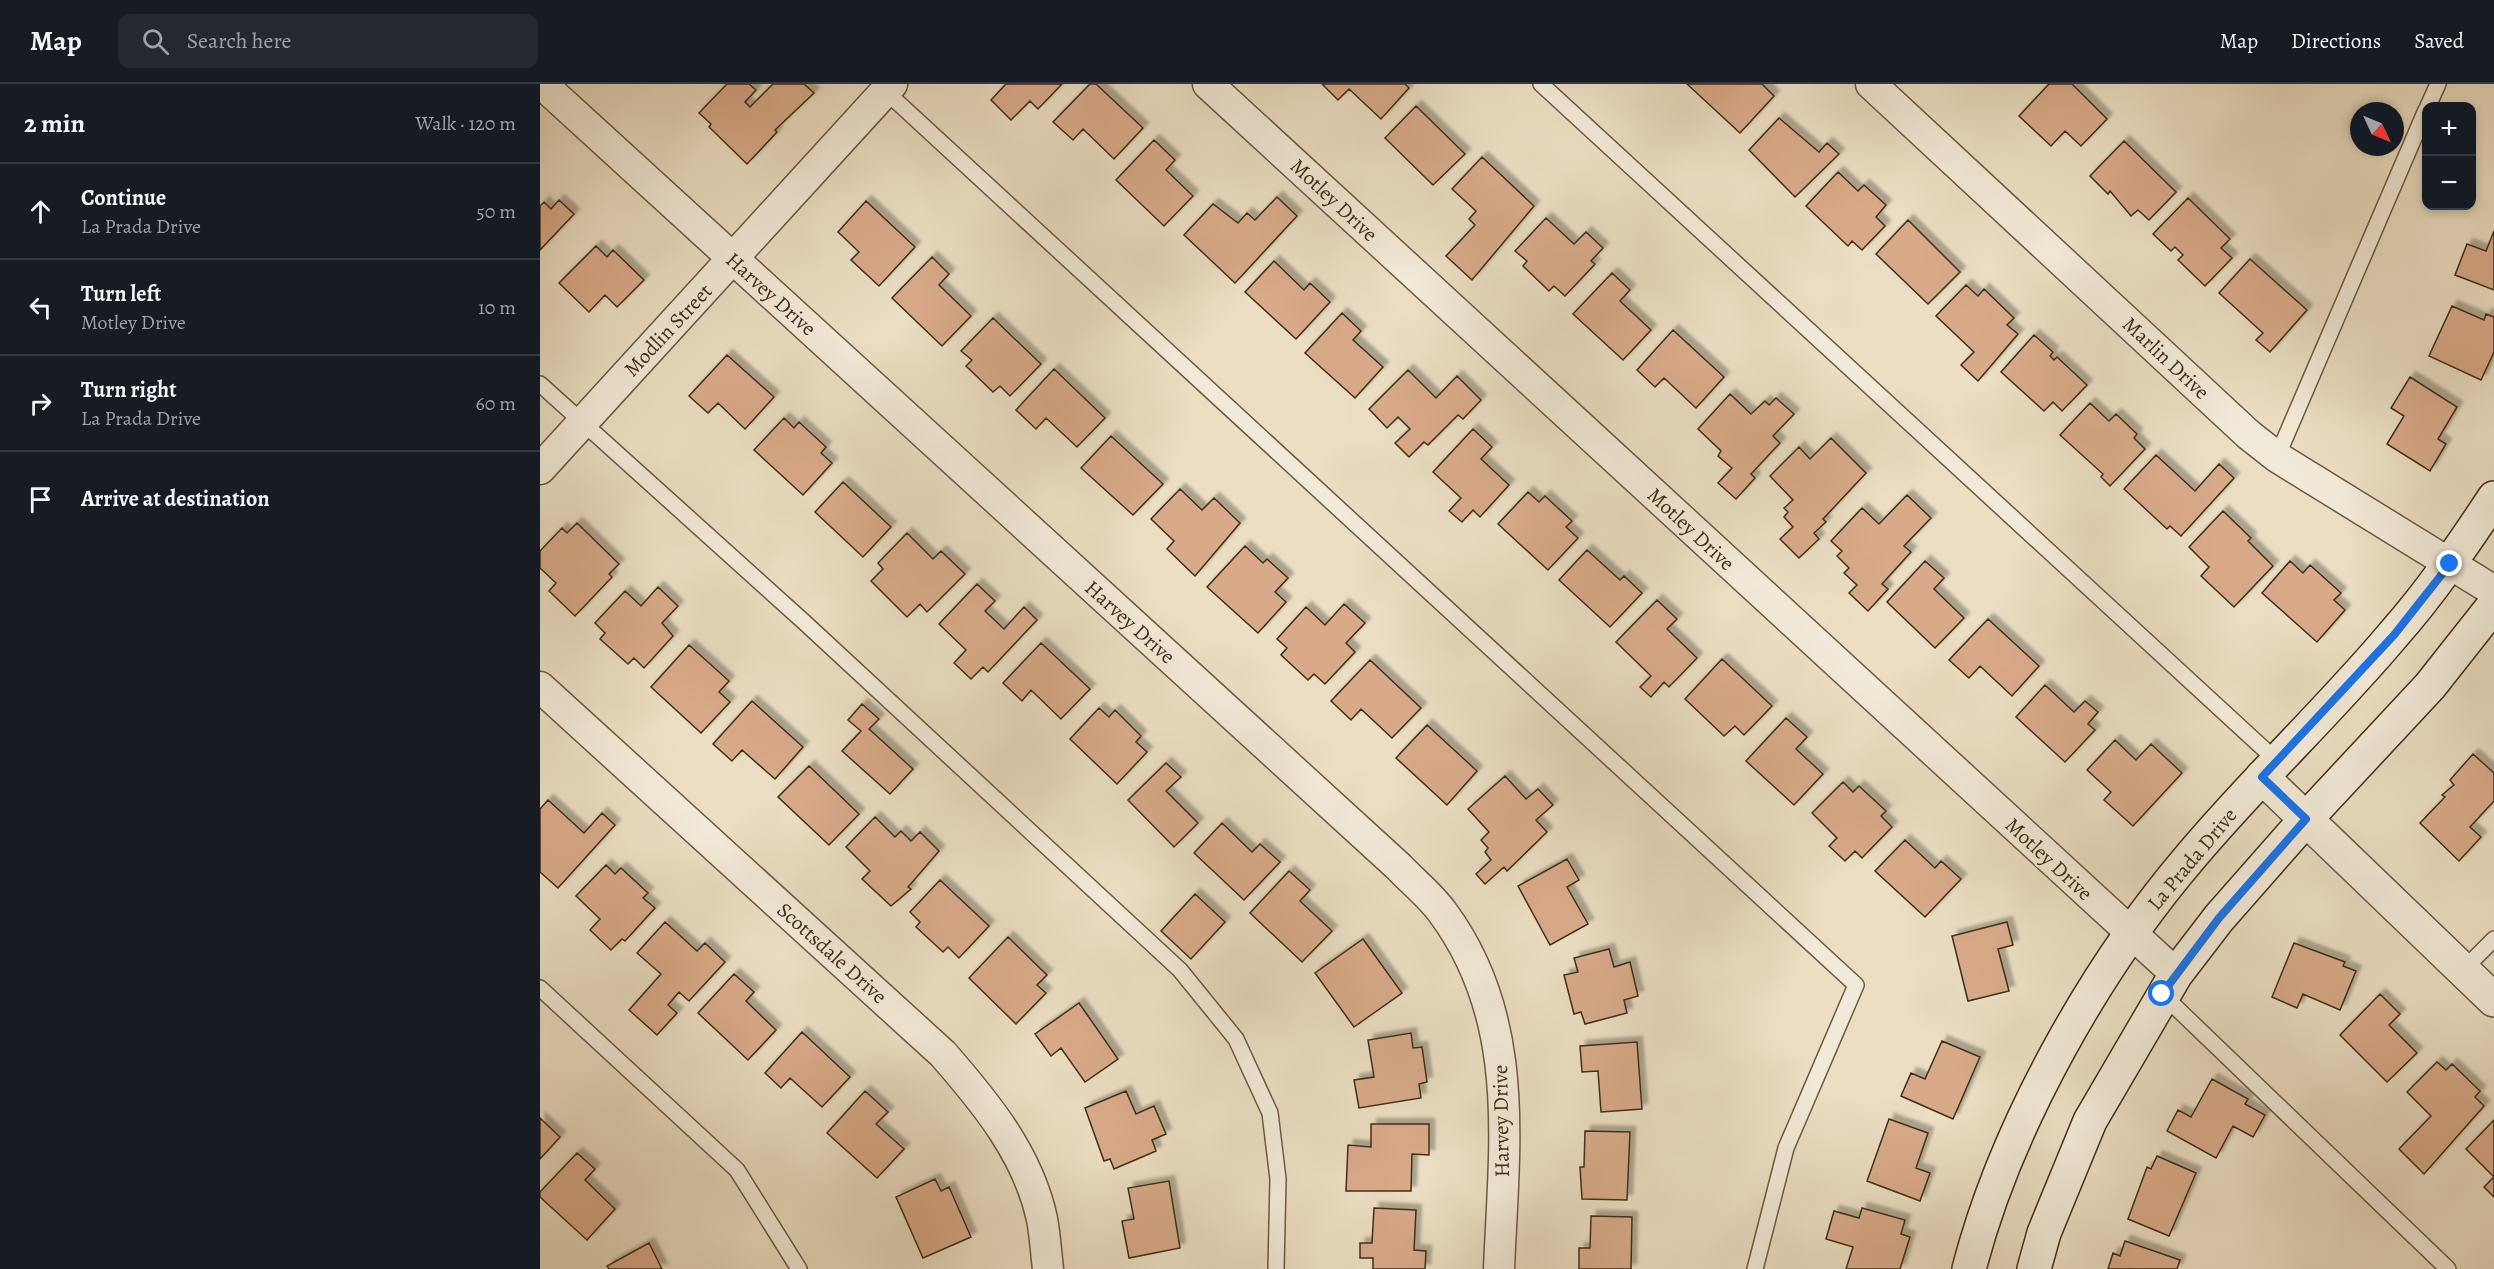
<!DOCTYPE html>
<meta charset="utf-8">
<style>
:root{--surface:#171b24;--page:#242831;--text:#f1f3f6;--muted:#9ea1a6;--line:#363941}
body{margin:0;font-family:Alegreya,serif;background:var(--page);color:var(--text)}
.controls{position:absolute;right:18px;top:18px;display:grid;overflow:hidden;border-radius:12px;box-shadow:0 3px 9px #0003}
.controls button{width:54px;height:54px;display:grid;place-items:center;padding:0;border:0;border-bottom:2px solid var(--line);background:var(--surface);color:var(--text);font:30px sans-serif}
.compass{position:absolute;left:1810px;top:18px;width:54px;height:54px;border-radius:50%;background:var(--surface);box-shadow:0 3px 9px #0003;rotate:134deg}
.stop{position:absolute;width:18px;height:18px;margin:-14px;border:4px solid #1a73e8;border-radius:50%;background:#fff}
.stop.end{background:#1a73e8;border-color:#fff;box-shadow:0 2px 6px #0008}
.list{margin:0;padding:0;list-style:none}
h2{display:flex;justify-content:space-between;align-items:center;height:78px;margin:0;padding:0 24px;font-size:26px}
h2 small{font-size:20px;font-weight:400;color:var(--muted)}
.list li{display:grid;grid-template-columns:39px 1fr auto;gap:18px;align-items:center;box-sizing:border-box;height:96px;padding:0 24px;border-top:2px solid var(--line)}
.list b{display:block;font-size:22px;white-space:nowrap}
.list p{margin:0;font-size:20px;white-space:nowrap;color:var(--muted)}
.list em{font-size:20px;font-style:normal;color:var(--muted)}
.icon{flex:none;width:33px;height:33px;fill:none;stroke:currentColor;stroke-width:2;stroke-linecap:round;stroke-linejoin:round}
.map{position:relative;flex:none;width:1954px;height:1185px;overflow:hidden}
header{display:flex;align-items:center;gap:36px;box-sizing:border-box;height:84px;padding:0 30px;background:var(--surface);border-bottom:2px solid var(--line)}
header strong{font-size:28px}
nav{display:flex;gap:33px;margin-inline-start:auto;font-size:21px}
.search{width:420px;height:54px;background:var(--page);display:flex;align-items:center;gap:15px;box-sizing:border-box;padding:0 21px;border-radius:12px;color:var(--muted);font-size:22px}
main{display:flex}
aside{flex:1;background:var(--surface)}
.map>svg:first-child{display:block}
.building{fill:#d8aa8a;stroke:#412e15;stroke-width:1.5;filter:url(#shadow)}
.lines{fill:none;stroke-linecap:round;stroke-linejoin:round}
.service-casing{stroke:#6c5a40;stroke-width:18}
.minor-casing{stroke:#6c5a40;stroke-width:33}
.tertiary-casing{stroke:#6c5a40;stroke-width:36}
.secondary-casing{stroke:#412e15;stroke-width:36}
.service{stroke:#f2ead8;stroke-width:15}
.minor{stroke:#f2ead8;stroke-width:30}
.tertiary{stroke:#f2ead8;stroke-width:33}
.secondary{stroke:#f2ead8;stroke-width:33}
.route{stroke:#1a73e8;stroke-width:8}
.labels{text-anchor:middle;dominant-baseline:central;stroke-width:4.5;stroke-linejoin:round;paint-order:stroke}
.street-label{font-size:21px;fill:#412e15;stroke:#f2ead8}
</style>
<header>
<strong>Map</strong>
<div class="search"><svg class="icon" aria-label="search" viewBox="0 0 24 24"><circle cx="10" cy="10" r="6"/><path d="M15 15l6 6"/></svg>Search here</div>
<nav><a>Map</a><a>Directions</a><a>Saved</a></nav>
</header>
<main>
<aside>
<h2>2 min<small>Walk · 120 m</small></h2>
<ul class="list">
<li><svg class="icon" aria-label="ahead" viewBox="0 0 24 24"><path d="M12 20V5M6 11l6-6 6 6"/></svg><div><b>Continue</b><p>La Prada Drive</p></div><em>50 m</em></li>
<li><svg class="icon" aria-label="left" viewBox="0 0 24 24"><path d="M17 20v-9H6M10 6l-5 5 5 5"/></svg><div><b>Turn left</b><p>Motley Drive</p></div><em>10 m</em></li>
<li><svg class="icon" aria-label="right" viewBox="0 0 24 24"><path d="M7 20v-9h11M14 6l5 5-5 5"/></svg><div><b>Turn right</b><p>La Prada Drive</p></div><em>60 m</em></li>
<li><svg class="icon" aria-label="arrive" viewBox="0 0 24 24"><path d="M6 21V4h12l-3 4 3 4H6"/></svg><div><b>Arrive at destination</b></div></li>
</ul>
</aside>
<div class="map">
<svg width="1954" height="1185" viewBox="0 0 1954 1185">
<defs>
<filter id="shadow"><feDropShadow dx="5.5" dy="-5.5" stdDeviation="1.5" flood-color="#0004"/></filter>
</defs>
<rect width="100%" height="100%" fill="#ebdec3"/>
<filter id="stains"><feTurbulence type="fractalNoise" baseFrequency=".00333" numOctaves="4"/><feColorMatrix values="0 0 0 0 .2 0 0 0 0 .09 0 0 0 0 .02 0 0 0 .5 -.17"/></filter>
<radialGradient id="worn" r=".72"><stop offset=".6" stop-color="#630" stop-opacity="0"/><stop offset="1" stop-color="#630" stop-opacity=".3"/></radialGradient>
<!-- building -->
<path class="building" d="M 187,0 L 209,0 L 216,6 L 205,18 L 210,23 L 233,0 L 264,0 L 274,9 L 235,46 L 237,48 L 207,80 L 169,43 L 171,40 L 159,29 Z
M 466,0 L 522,0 L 498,25 L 490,17 L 471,36 L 451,16 Z
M 550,0 L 556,0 L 603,44 L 574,75 L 543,45 L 533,56 L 513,38 Z
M 782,0 L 865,0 L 869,4 L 841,35 L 809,5 L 798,16 Z
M 1147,0 L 1222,0 L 1234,12 L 1200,49 Z
M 1509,0 L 1532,0 L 1567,35 L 1541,62 L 1525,47 L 1511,62 L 1479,32 Z
M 876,22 L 925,70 L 893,101 L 845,54 Z
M 1239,34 L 1279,68 L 1287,59 L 1299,70 L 1255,113 L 1209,66 Z
M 614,56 L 635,76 L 626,86 L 653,112 L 624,142 L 576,96 Z
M 1584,57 L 1636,108 L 1609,136 L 1598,126 L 1591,132 L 1570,107 L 1568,110 L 1550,92 Z
M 942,73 L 994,122 L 932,196 L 906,172 L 935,141 L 929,135 L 936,127 L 912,105 Z
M 1298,88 L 1318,107 L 1324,101 L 1346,121 L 1336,133 L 1345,142 L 1322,166 L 1312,157 L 1308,162 L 1266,122 Z
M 737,113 L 757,132 L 695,199 L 644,151 L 673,120 L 698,139 L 707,129 L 715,136 Z
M 1648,114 L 1690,155 L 1681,164 L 1692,174 L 1665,202 L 1638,176 L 1643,171 L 1635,163 L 1631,167 L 1613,150 Z
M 19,116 L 34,130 L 0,166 L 0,122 L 4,118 L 11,125 Z
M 326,117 L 375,163 L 339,202 L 311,176 L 319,168 L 298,148 Z
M 1006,134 L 1034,160 L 1046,148 L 1063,164 L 1051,177 L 1055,180 L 1025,212 L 1014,202 L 1009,207 L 983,182 L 987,177 L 975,167 Z
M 1368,136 L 1420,188 L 1388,220 L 1336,170 Z
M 1954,147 L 1954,206 L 1915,191 L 1927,160 L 1946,167 Z
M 56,162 L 67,173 L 73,166 L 104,196 L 77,223 L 65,211 L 49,228 L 19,199 Z
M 392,173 L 409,190 L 399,201 L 431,232 L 402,262 L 352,214 Z
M 1710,175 L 1767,226 L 1730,268 L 1716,256 L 1723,249 L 1679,209 Z
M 734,177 L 764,206 L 770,199 L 790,218 L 756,255 L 705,208 Z
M 1072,189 L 1090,206 L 1080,217 L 1111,246 L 1083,276 L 1033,230 Z
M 1426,201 L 1438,212 L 1444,205 L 1474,234 L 1467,241 L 1478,250 L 1438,297 L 1421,281 L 1434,268 L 1396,232 Z
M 1912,222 L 1944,236 L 1946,230 L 1954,233 L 1954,268 L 1941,296 L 1889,272 Z
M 802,229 L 821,247 L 813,256 L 843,283 L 815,314 L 765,269 Z
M 453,234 L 501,280 L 470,312 L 460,302 L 453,308 L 426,282 L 432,276 L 421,267 Z
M 1133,246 L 1184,293 L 1156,324 L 1124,294 L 1115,303 L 1097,286 Z
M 1494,251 L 1513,268 L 1510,272 L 1514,276 L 1517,273 L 1547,301 L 1522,327 L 1513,318 L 1504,327 L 1461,288 Z
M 187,271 L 234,313 L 205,345 L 178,319 L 168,329 L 149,312 Z
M 514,285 L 565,334 L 537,363 L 506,334 L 496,345 L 476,326 Z
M 868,286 L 896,314 L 917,292 L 941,316 L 923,335 L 918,331 L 888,361 L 884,358 L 869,373 L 855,359 L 870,345 L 858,333 L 847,344 L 829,325 Z
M 1870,293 L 1917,323 L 1898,355 L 1906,360 L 1890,387 L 1847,360 L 1864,332 L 1851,324 Z
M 1190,310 L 1211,330 L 1225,317 L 1229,321 L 1236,314 L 1254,330 L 1233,352 L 1240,359 L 1211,390 L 1215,394 L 1196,415 L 1178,399 L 1192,384 L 1178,372 L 1181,367 L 1158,345 Z
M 1550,319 L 1569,337 L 1576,330 L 1597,350 L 1594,354 L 1605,365 L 1570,402 L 1561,393 L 1563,390 L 1520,351 Z
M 244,334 L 254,344 L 259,338 L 286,363 L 281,369 L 292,379 L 263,411 L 214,366 Z
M 933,345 L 952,363 L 941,375 L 969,401 L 940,433 L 933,426 L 922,438 L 909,427 L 921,414 L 893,388 Z
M 571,352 L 623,400 L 593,431 L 541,384 Z
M 1291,354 L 1326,389 L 1283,435 L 1286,438 L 1274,449 L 1279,455 L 1259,474 L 1240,455 L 1253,443 L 1244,433 L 1248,428 L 1244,424 L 1253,416 L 1230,392 L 1259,363 L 1270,375 Z
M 1616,371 L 1655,407 L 1679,380 L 1694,394 L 1641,452 L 1630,442 L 1627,445 L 1584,405 Z
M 303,398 L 351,443 L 323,473 L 275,428 Z
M 640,405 L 662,426 L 674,414 L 700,439 L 655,492 L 627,465 L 634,457 L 611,435 Z
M 988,408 L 999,418 L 1005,412 L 1032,437 L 1026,443 L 1038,454 L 1008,486 L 958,440 Z
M 1367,411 L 1391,434 L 1364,462 L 1371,468 L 1342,500 L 1348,505 L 1328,527 L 1309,509 L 1317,501 L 1304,489 L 1309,484 L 1297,472 L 1302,467 L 1291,457 L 1322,424 L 1339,440 Z
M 1683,427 L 1711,454 L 1708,457 L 1733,482 L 1694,523 L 1661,492 L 1669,483 L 1649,463 Z
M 37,439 L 79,480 L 69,490 L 72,493 L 35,532 L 9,507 L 16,499 L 0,484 L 0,467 L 22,444 L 27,449 Z
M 367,449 L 393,475 L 401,467 L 425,490 L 387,528 L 380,520 L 367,533 L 331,497 L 343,485 L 338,479 Z
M 705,462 L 723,479 L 727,475 L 748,494 L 735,508 L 746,518 L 718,549 L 667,503 Z
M 1047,466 L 1080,496 L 1084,492 L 1102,509 L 1070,543 L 1019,496 Z
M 1385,477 L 1404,494 L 1394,505 L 1424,534 L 1395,564 L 1347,518 Z
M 1750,477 L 1763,489 L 1770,481 L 1801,509 L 1794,516 L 1805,526 L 1777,558 L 1722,509 Z
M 437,500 L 455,517 L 445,527 L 464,545 L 484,523 L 497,536 L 448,588 L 443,583 L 431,595 L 414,579 L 426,566 L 399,540 Z
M 118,503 L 138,522 L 122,539 L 133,552 L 104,584 L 94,574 L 88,580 L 60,555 L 65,549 L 55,539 L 85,507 L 101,522 Z
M 1117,516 L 1137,535 L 1127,545 L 1157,574 L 1129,603 L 1124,598 L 1111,613 L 1100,603 L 1111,592 L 1076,558 Z
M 804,520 L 825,539 L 806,559 L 815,568 L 785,600 L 774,590 L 768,596 L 741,571 L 747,564 L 737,555 L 766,523 L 785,541 Z
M 1448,535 L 1499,582 L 1472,612 L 1440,582 L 1429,594 L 1409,576 Z
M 501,559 L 550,605 L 521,635 L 491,606 L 482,617 L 463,599 Z
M 149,561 L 189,597 L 179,608 L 190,618 L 161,649 L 111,603 Z
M 1182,575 L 1232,622 L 1204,651 L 1195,642 L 1184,652 L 1145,615 Z
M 830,576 L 881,624 L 852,654 L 821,625 L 811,636 L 791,617 Z
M 1505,601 L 1534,628 L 1545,617 L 1558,628 L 1548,640 L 1555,646 L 1525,678 L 1476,633 Z
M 212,617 L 263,663 L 235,695 L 202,666 L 192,677 L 173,660 Z
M 322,620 L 339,635 L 329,645 L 373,685 L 350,710 L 302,667 L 321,647 L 308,636 Z
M 559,624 L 569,633 L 575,626 L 601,652 L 596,658 L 607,668 L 577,700 L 530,655 Z
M 1246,634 L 1267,653 L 1256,665 L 1283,690 L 1254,721 L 1206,677 Z
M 887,641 L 937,687 L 907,721 L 856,674 Z
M 1575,656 L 1596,676 L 1611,660 L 1642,689 L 1593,742 L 1564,716 L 1571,708 L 1547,686 Z
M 1933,670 L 1954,689 L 1954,717 L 1930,743 L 1941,753 L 1919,777 L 1880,739 L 1905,713 L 1902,711 L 1914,701 L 1910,696 Z
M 626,679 L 641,693 L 626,707 L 658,739 L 634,763 L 588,716 Z
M 269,682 L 319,730 L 289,761 L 238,713 Z
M 965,692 L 986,715 L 998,705 L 1013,721 L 996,736 L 1007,748 L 967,787 L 964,783 L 945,800 L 936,790 L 951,776 L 945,768 L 948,764 L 941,756 L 949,748 L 928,725 Z
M 1303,698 L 1313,708 L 1319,702 L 1346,727 L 1341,732 L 1352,743 L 1322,774 L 1315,767 L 1305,777 L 1289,762 L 1297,754 L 1272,729 Z
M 8,716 L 44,749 L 62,729 L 75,741 L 18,804 L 0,788 L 0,725 Z
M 335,733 L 355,753 L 361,747 L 371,757 L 380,748 L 399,767 L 368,803 L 371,805 L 351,822 L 322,795 L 330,787 L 306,763 Z
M 682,739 L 712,768 L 720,760 L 740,778 L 704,816 L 654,769 Z
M 1365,756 L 1395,784 L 1401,777 L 1421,795 L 1385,833 L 1335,787 Z
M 1027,775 L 1039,796 L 1027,803 L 1048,840 L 1010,861 L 978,802 Z
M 66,781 L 75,790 L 81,784 L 108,809 L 103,814 L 115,824 L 85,857 L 82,855 L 71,866 L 50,846 L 60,835 L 36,812 Z
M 749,787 L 770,806 L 760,817 L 792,847 L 762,878 L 710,829 Z
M 400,796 L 449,842 L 419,874 L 408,863 L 403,868 L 376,843 L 380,838 L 370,828 Z
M 655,810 L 685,838 L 651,875 L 621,847 Z
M 125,838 L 157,867 L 165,859 L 185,878 L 149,917 L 139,908 L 128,921 L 137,929 L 117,951 L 89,926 L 121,890 L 97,869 Z
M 1467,838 L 1473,861 L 1458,865 L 1469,907 L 1428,917 L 1412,852 Z
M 468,853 L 507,891 L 497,901 L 506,909 L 476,940 L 429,894 Z
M 823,855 L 862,909 L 814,943 L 775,889 Z
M 1754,859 L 1805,878 L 1803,882 L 1816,887 L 1800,926 L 1763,910 L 1757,924 L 1732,913 Z
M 1069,865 L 1074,883 L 1090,878 L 1098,912 L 1084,916 L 1087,929 L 1045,940 L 1041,928 L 1034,930 L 1024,891 L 1038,888 L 1034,874 Z
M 194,890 L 214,908 L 206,917 L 236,946 L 208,976 L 158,929 Z
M 1840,910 L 1860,930 L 1849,941 L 1877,969 L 1847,998 L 1800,951 Z
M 539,919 L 578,975 L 545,998 L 521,964 L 511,972 L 495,950 Z
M 262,948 L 310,993 L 282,1023 L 250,994 L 241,1004 L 225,989 Z
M 871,949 L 873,964 L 882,963 L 887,998 L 879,1000 L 881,1014 L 819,1024 L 814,996 L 834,993 L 828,956 Z
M 1402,957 L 1440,973 L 1413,1035 L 1361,1012 L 1371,989 L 1385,995 Z
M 1097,958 L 1102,1025 L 1061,1028 L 1058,987 L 1042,988 L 1040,962 Z
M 1897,978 L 1906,986 L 1912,980 L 1940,1007 L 1935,1013 L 1944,1022 L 1884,1090 L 1859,1065 L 1891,1032 L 1867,1008 Z
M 1672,995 L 1708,1015 L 1705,1020 L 1725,1031 L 1713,1053 L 1693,1042 L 1676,1074 L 1627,1047 L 1638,1026 L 1651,1033 Z
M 325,1007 L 348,1028 L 336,1040 L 364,1065 L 337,1094 L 287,1049 Z
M 586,1007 L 596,1030 L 614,1022 L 626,1050 L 612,1056 L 616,1067 L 574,1085 L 570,1075 L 564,1077 L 545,1024 Z
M 0,1034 L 20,1053 L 0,1075 Z
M 1349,1035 L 1388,1049 L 1376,1084 L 1390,1089 L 1380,1117 L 1327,1097 Z
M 1954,1036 L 1954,1113 L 1944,1103 L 1954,1093 L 1926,1065 Z
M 831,1040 L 889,1040 L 889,1071 L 872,1070 L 871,1107 L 806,1107 L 808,1061 L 831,1063 Z
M 1045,1047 L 1090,1048 L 1087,1116 L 1042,1115 L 1040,1083 L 1044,1083 Z
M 37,1069 L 55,1085 L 45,1096 L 75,1125 L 47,1156 L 0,1113 L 0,1108 Z
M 1617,1072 L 1656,1089 L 1629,1152 L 1588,1135 L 1607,1083 L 1611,1085 Z
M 395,1095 L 401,1107 L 409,1103 L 431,1153 L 383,1174 L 356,1113 Z
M 629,1097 L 640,1164 L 589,1174 L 582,1137 L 594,1135 L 588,1104 Z
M 834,1124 L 876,1126 L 874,1166 L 886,1167 L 885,1185 L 833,1185 L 833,1174 L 820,1174 L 820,1159 L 832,1159 Z
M 1322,1124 L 1365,1136 L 1361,1150 L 1370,1153 L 1360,1185 L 1306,1185 L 1313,1163 L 1286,1155 L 1294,1127 L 1319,1134 Z
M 1051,1132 L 1092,1133 L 1091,1185 L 1039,1185 L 1039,1164 L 1050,1164 Z
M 1585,1157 L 1640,1176 L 1637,1185 L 1568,1185 L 1573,1169 L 1580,1172 Z
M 109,1159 L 122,1185 L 69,1185 L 67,1182 Z"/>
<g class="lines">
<defs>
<path id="service" d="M 1001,0 L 1737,677
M 342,4 L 1316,901 L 1246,1064 L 1215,1185
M 1888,22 L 1898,0
M 0,300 L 263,537 L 640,886 L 696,955 L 730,1029 L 738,1095 L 736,1185
M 1737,373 L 1886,26
M 1923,886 L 1954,855
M 0,904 L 197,1086 L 259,1185
M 1623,911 L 1908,1185"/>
<path id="minor" d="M 2,0 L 859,783 C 873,798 891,812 903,829 C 982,936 964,1061 959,1185
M 668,0 L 1636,890
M 1331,0 L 1709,351 L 1737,373 L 1954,507
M 0,385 L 352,0
M 0,603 L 403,970 C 445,1018 488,1070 502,1135 C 505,1151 506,1168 508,1185"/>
<path id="tertiary" d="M 1722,693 L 1954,916"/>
<path id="secondary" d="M 1429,1185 C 1466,1042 1556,883 1652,771 C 1716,695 1789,627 1853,551 C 1891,508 1923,461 1954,414
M 1494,1185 L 1504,1149 L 1550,1037 L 1636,890 L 1679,834 L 1766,735 L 1890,602 L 1954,521"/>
</defs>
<!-- service casing -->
<use href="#service" class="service-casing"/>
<!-- minor casing -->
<use href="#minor" class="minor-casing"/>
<!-- tertiary casing -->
<use href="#tertiary" class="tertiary-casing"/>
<!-- secondary casing -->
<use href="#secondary" class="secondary-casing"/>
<!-- service -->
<use href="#service" class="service"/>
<!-- minor -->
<use href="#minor" class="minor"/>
<!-- tertiary -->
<use href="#tertiary" class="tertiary"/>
<!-- secondary -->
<use href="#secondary" class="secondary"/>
</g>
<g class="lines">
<!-- route -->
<path class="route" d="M 1622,910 L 1679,834 L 1766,735 L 1722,693 L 1854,551 L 1910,480"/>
</g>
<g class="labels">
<!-- street labels -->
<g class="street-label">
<text transform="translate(794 116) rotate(43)">Motley Drive</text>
<text transform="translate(231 210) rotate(42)">Harvey Drive</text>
<text transform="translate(128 246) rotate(-47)">Modlin Street</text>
<text transform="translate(1626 274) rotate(43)">Marlin Drive</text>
<text transform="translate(1151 445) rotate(43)">Motley Drive</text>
<text transform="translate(590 538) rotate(42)">Harvey Drive</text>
<text transform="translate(1509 775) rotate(43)">Motley Drive</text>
<text transform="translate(1652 775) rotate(-50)">La Prada Drive</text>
<text transform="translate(292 869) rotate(42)">Scottsdale Drive</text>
<text transform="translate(961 1037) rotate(-91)">Harvey Drive</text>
</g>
</g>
<rect width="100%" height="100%" filter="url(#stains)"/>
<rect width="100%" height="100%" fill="url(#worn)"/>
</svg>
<div class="controls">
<button>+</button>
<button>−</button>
</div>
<svg class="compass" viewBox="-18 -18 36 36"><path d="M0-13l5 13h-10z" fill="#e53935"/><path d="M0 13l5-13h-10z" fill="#9ea1a6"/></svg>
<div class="stop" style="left:1622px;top:910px"></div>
<div class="stop end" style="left:1910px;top:480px"></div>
</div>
</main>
